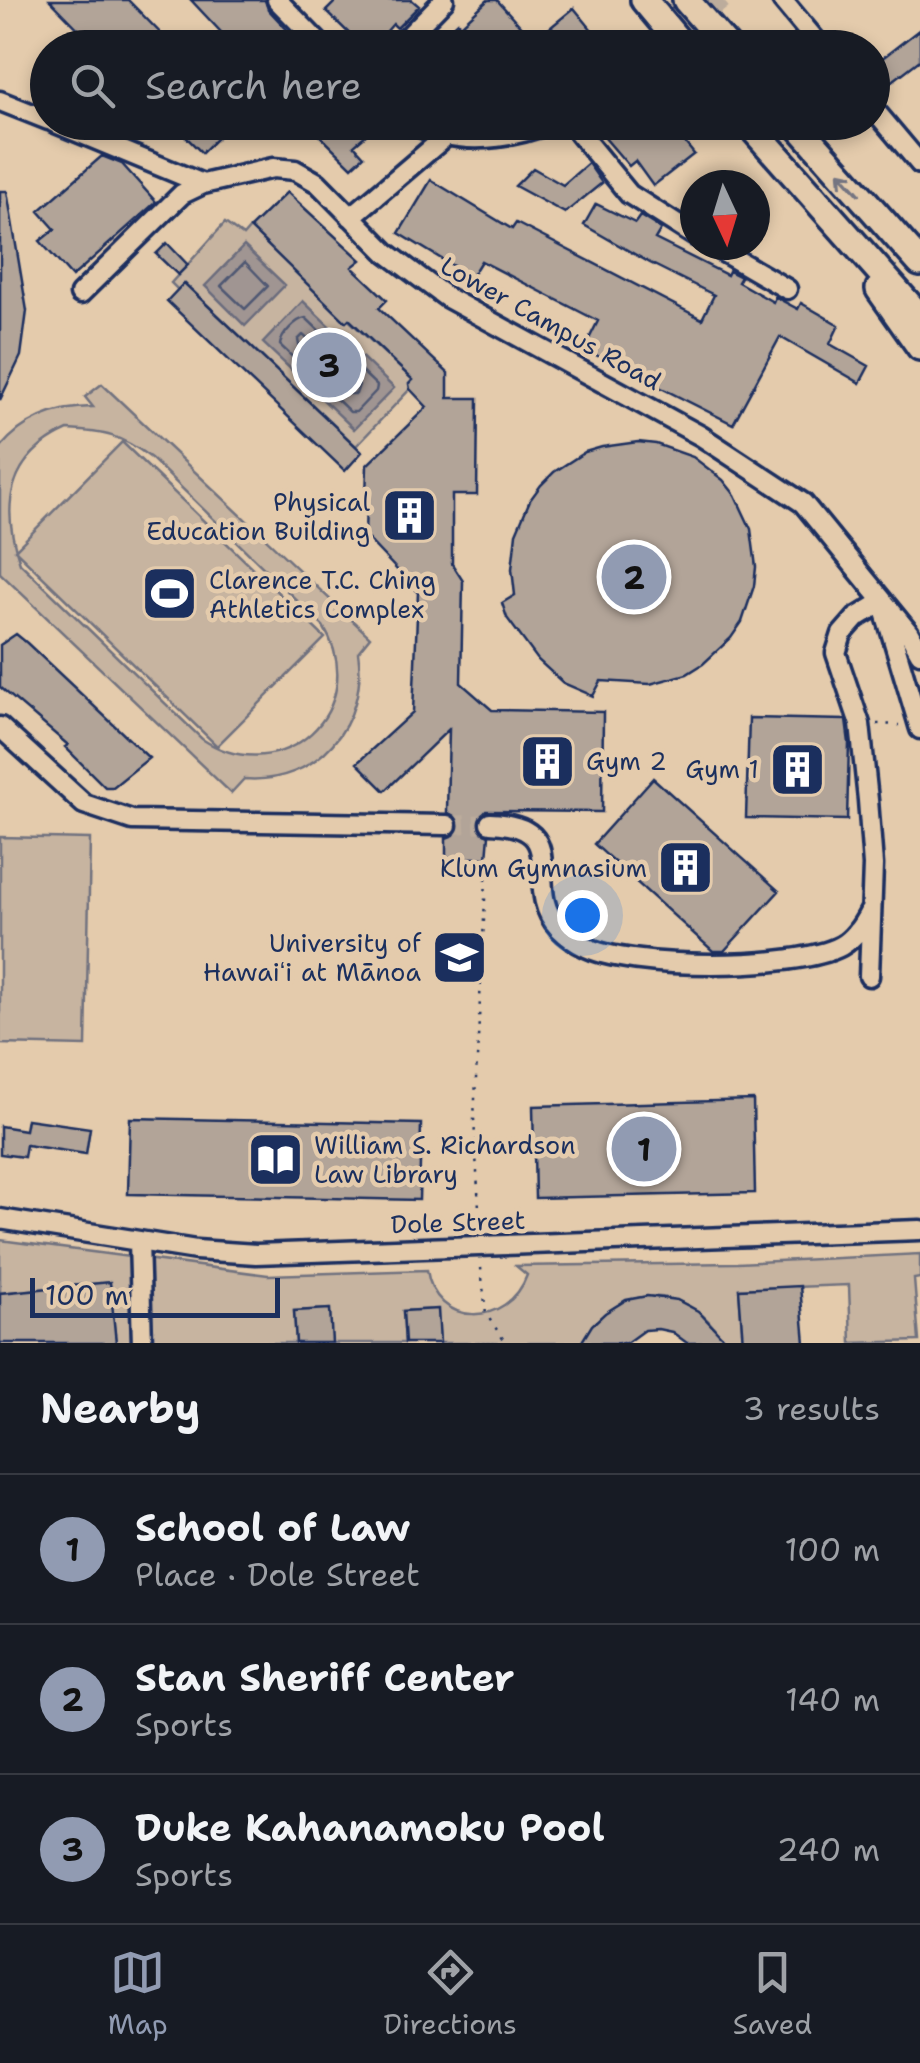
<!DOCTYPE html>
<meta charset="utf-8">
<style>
:root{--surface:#171b24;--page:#242831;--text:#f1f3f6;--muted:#9ea1a6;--line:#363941;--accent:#919bb2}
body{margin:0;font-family:"Shantell Sans",sans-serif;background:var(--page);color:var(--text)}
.compass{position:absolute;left:680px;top:170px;width:90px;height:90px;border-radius:50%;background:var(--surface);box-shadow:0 5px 15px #0003;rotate:176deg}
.scale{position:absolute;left:30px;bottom:25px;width:250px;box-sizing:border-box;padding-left:10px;border:5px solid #1b2f5e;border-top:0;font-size:28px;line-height:35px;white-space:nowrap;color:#1b2f5e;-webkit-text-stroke:8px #e4cbac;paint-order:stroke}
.you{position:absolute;left:582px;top:915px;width:35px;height:35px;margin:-25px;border:8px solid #fff;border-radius:50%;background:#1a73e8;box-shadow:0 0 0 15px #1a73e833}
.badge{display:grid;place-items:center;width:65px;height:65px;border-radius:50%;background:var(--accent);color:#111;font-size:32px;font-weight:700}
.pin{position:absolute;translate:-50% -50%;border:5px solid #fff;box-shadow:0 2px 10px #0006}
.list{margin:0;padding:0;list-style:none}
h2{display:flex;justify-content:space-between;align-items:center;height:130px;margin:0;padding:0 40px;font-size:42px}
h2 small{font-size:32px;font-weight:400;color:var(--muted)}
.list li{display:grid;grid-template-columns:65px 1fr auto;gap:30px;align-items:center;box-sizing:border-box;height:150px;padding:0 40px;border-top:2px solid var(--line)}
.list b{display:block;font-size:38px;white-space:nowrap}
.list p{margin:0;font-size:32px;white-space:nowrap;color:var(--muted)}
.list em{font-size:32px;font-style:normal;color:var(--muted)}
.icon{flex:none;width:55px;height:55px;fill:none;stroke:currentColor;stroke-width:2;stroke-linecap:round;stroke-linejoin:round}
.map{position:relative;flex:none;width:920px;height:1343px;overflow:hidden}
.search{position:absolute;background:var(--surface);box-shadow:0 5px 15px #0003;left:30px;right:30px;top:30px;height:110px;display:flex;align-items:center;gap:25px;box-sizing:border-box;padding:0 35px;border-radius:55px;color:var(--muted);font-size:38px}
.sheet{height:580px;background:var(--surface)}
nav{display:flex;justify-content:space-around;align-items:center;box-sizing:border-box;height:140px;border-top:2px solid var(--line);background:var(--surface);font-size:28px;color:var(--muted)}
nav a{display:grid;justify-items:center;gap:5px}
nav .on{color:var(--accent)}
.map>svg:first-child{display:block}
.green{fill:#c7b4a0;stroke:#71727f;stroke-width:2.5;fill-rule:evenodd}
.water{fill:#a09592;stroke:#6b6c7d;stroke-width:2.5}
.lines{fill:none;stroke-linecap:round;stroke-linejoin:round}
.shore{stroke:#505873;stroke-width:2.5}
.building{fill:#b2a498;stroke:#1b2f5e;stroke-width:2.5}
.minor-tunnel{stroke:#bcac9c;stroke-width:18;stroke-dasharray:18 9;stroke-linecap:butt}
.minor-casing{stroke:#1b2f5e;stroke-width:25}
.highway-casing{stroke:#1b2f5e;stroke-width:32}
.path{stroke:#1b2f5e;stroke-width:2.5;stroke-dasharray:2.5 8;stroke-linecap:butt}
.minor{stroke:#e4cbac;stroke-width:18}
.highway{stroke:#e4cbac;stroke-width:25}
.oneway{stroke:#757581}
.labels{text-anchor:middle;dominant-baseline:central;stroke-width:9;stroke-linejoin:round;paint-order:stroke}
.street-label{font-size:25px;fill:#1b2f5e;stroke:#e4cbac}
.poi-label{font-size:25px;fill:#1b2f5e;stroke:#e4cbac;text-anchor:end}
</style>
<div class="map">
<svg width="920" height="1343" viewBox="0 0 920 1343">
<rect width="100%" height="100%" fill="#e4cbac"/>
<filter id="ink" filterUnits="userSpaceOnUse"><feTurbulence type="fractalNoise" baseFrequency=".01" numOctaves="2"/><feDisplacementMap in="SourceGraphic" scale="20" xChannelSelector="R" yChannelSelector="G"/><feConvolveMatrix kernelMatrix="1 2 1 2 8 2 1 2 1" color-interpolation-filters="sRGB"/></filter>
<g filter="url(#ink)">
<!-- green -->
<path class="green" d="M 225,223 L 243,236 L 250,228 L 413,380 L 409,384 L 410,389 L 356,446 L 193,291 L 186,298 L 171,283 Z
M 102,384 L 370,637 L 358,652 C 369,723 317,785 244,779 L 231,793 L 0,573 L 0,448 C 24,419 56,407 93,407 L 85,397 ZM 68,430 C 105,432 121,435 151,458 L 323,626 C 373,708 282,792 202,739 L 20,563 C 0,505 9,456 68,430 Z
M 122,442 L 325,638 L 217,746 L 15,550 Z
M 0,837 L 90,839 L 86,1046 L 0,1044 Z
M 0,1240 L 268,1275 L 427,1270 C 435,1328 508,1328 527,1275 L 516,1266 L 737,1263 L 920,1254 L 920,1278 L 914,1279 L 919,1341 L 851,1343 L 849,1285 L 739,1289 L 743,1343 L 723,1343 C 704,1299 647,1281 608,1312 C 598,1320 590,1333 582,1343 L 440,1343 L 437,1309 L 403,1311 L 405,1343 L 331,1343 L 329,1309 L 294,1311 L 296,1343 L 116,1343 L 109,1282 L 0,1293 Z"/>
<!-- water -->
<path class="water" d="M 244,246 L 285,285 L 245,326 L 205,286 Z
M 303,301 L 394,388 L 354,429 L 263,343 Z"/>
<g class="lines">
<!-- shore -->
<path class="shore" d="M 245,262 L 268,286 L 245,309 L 221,286 Z
M 306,318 L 377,386 L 376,391 L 356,412 L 350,412 L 280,345 C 281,335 296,319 306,318 Z
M 303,335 L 359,385 L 356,394 L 350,394 L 299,345 L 298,340 Z"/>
</g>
<!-- building -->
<path class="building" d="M 50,0 L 128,0 L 175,48 L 97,48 Z
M 191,0 L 265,0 L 268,9 L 304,48 L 236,48 Z
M 337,0 L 412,0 L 419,6 L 397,28 L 393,24 L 372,48 L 364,48 L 326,11 Z
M 488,0 L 497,0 L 534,41 L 574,8 L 601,41 L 593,48 L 430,48 L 458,22 L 461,25 Z
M 920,29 L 920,60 L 886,86 L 872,70 L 872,66 Z
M 171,122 L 233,122 L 202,153 Z
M 306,122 L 381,122 L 354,145 L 364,156 L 352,167 Z
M 596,122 L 661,122 L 672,137 L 677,133 L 694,154 L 653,186 L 635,161 L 629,166 L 599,131 L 602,129 Z
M 102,156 L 122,164 L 156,202 L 72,277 L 40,241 L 55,229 L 39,211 Z
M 588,163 L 602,183 L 565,213 L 515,186 L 533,168 L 563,185 Z
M 431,180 L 512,229 L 516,223 L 702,319 L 714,295 L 650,263 L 584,225 L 596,204 L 635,223 L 640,216 L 661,229 L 655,239 L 727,275 L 729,271 L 741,277 L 738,282 L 773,302 L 775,297 L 798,309 L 801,303 L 839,325 L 830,344 L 869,366 L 860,383 L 780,337 L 733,424 L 584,349 L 598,321 L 481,261 L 471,277 L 399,233 Z
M 0,191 L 7,191 L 27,311 L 21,356 L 0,400 Z
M 287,192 L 361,260 L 352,267 L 387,300 L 379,308 L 448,373 L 448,398 L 478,398 L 477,495 L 452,495 L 452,564 L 463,581 L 461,683 L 492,710 L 603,712 L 602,812 L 486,811 L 478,822 L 482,832 L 489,835 L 487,858 L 446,858 L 446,838 L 454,835 L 459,826 L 457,818 L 447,812 L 449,729 L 385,791 L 357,763 L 413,712 L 418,592 L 365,536 L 367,465 L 427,407 L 410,389 L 409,384 L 413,380 L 349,319 L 346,322 L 250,228 Z
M 167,243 L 188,265 L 178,275 L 156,254 Z
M 184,283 L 362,452 L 345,471 L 167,301 Z
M 638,442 L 656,444 L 693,457 L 723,480 L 735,495 L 751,529 L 756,567 L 754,586 L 742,622 L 731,638 L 703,664 L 687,674 L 650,684 L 601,681 L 593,696 L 563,683 L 538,660 L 507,618 L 502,603 L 515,595 L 512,569 L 516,533 L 530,500 L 541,485 L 554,472 L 585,452 L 602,447 Z
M 16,634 L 27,643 L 149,758 L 113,787 L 105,787 L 65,747 L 68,745 L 0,687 L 0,645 Z
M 749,718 L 846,720 L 849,743 L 847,820 L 746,818 Z
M 653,778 L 779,891 L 724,951 L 713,951 L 594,844 Z
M 753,1100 L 755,1193 L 535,1198 L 533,1106 Z
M 130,1118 L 421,1124 L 419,1200 L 128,1194 Z
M 27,1119 L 90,1128 L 86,1154 L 26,1145 L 24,1157 L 0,1154 L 0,1126 L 25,1130 Z
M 110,1282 L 116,1343 L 0,1343 L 0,1293 Z
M 800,1286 L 805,1343 L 743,1343 L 739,1289 Z
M 647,1296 L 677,1300 L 698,1311 L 728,1343 L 687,1343 L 672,1332 L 658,1329 L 644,1330 L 626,1343 L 581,1343 L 592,1325 L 605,1313 L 626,1300 Z
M 330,1309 L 332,1343 L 296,1343 L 294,1311 Z
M 438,1309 L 440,1343 L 405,1343 L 403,1311 Z"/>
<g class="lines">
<!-- minor-tunnel -->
<path class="minor-tunnel" d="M 669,44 L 723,0
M 447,825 L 490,823"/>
<defs>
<path id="minor" d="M 277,0 L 324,48
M 782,0 L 822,48
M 397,48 L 444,0
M 665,48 L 665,47
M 0,101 L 48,120
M 872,107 L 920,164
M 53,122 L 203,184 L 273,168 L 295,170 L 318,183 L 387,253 L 446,297 L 701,436 L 803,503 L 909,633 L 920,653
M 409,122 C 456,146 506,141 554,122
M 570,122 L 629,194 L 695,236
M 351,217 L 445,137
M 711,245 L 787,289
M 80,294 L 182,194 L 203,184
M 0,727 L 84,804 L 132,820 L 447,825
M 490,823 C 576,826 519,886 559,928 C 565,934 575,942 584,946 C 627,970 797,970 841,946 C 855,938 863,925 870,911
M 869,976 L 873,865 L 868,800 L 860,724 L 836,653 L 842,634 L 856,618 L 882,602 L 920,729
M 0,1219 L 196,1250 L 256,1254 L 920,1230
M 139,1241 L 142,1343"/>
<path id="highway" d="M 644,0 L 684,48
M 686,0 L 728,48
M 747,122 L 920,317
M 795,122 L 920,263
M 879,289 L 920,347"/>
</defs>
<!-- minor casing -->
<use href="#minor" class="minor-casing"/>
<!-- highway casing -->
<use href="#highway" class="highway-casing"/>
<!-- path -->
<path class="path" d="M 877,724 L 899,725
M 480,1226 L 474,1119 L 487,859
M 481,1268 L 486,1314 L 506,1343"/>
<!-- minor -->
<use href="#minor" class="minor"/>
<!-- highway -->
<use href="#highway" class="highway"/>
</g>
<!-- one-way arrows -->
<defs><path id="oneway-shaft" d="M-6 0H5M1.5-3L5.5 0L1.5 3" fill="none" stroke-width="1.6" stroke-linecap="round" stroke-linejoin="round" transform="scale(2.5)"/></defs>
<use class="oneway" href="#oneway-shaft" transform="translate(849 183) rotate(-132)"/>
</g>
<!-- icons -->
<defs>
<symbol id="building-square" viewBox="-11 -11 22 22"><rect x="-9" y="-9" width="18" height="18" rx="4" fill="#1b2f5e" stroke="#e4cbac"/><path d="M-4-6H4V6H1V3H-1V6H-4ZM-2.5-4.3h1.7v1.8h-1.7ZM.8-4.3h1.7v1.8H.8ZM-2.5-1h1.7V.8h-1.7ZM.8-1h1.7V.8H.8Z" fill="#fff"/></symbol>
<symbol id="stadium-square" viewBox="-11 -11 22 22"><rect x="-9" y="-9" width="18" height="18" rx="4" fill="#1b2f5e" stroke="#e4cbac"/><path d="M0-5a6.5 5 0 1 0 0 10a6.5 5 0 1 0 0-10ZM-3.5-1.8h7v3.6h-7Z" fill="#fff"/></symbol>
<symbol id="university-square" viewBox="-11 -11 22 22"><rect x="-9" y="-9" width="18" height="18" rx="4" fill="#1b2f5e" stroke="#e4cbac"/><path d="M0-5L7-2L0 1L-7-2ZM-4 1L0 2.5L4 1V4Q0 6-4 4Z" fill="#fff"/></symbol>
<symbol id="library-square" viewBox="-11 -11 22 22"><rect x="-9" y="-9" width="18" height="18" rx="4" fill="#1b2f5e" stroke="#e4cbac"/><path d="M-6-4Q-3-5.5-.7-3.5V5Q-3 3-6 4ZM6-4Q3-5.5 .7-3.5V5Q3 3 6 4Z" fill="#fff"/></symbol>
</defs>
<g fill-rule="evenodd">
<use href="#building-square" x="378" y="484" width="63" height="63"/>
<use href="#stadium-square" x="138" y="562" width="63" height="63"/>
<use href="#building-square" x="516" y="730" width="63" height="63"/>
<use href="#building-square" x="766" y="738" width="63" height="63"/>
<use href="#building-square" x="654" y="836" width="63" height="63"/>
<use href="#university-square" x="428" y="926" width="63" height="63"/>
<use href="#library-square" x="244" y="1128" width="63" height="63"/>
</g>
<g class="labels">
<!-- street labels -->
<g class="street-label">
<text transform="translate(551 323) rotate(29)">Lower Campus Road</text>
<text transform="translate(458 1222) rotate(-2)">Dole Street</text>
</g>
<!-- poi labels -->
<g class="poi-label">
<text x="370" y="502">Physical<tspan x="370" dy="29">Education Building</tspan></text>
<text x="209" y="580" text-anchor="start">Clarence T.C. Ching<tspan x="209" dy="29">Athletics Complex</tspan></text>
<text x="586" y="761" text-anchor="start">Gym 2</text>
<text x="759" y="769">Gym 1</text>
<text x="647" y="868">Klum Gymnasium</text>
<text x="421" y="943">University of<tspan x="421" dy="29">Hawaiʻi at Mānoa</tspan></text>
<text x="314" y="1145" text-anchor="start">William S. Richardson<tspan x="314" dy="29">Law Library</tspan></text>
</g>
</g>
</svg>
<svg class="compass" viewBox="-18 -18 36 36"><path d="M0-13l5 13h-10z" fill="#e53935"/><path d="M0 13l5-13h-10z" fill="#9ea1a6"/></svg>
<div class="scale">100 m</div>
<div class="you"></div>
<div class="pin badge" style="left:644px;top:1149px">1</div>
<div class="pin badge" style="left:634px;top:577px">2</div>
<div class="pin badge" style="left:329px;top:365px">3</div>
<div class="search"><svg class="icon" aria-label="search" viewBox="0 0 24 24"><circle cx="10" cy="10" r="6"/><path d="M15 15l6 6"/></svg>Search here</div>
</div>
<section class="sheet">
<h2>Nearby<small>3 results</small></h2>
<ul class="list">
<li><span class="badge">1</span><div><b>School of Law</b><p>Place · Dole Street</p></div><em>100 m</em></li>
<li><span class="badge">2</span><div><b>Stan Sheriff Center</b><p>Sports</p></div><em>140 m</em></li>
<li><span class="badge">3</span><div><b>Duke Kahanamoku Pool</b><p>Sports</p></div><em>240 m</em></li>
</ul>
</section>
<nav>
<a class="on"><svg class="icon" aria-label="map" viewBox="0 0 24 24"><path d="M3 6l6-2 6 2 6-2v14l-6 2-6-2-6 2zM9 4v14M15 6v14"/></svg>Map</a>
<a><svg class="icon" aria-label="directions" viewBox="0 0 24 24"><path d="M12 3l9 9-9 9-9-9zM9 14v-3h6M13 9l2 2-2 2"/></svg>Directions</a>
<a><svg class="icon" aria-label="saved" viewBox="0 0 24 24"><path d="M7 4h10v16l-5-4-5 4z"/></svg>Saved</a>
</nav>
